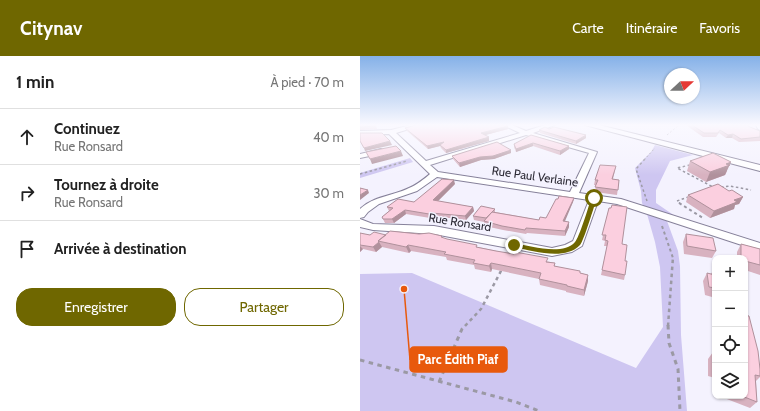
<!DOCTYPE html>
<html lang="fr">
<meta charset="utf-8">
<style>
:root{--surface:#fff;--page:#f2f2f2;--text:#222;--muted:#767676;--line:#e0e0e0;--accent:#6f6700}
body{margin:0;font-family:Cabin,sans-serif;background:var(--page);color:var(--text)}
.controls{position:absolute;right:12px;bottom:12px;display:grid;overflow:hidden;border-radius:8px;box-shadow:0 1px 3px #0004}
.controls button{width:36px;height:36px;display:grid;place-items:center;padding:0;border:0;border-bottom:1px solid var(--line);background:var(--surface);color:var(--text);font:20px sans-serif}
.compass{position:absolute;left:304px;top:12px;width:36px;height:36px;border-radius:50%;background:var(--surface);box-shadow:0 1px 3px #0004;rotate:68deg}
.stop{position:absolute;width:12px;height:12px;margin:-9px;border:3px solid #6f6700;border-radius:50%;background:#fff}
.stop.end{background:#6f6700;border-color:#fff;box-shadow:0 1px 4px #0008}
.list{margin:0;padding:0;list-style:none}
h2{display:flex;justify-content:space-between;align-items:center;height:52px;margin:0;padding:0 16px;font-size:17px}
h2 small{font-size:13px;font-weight:400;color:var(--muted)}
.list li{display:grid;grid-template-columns:26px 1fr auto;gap:12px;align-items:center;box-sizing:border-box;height:56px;padding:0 16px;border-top:1px solid var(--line)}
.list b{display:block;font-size:15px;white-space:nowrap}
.list p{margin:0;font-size:13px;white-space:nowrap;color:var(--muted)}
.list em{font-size:13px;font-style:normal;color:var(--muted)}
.actions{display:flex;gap:8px;padding:12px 16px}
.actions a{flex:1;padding:9px 0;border:1px solid var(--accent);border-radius:16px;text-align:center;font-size:14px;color:var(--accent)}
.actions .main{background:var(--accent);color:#fff}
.icon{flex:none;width:22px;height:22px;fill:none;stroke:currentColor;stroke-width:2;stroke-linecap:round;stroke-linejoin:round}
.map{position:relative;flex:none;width:400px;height:355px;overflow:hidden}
header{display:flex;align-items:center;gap:24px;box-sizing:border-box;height:56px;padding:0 20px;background:var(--accent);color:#fff}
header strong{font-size:19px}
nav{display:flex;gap:22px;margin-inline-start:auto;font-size:14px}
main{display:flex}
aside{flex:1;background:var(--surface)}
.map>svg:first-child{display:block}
.green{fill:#cec6f1}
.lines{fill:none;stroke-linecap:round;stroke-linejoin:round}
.minor-casing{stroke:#86819a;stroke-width:2}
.tertiary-casing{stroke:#86819a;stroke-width:2}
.path-far4{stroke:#9b99a4;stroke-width:1;stroke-dasharray:2 2;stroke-linecap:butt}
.path-far3{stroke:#9b99a4;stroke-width:1.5;stroke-dasharray:2.5 2.5;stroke-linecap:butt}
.path-far2{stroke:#9b99a4;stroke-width:2;stroke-dasharray:3 3;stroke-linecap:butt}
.path-far1{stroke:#9b99a4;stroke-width:2.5;stroke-dasharray:3.5 3.5;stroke-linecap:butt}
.path{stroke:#9b99a4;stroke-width:3;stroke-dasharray:4.5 4.5;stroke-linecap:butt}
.minor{fill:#fff;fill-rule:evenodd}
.tertiary{fill:#fff;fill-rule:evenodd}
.wall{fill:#d8b2c0}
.shaded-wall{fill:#b0919c}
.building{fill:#fbcfdf;stroke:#b0919c}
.route{fill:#6f6700}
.labels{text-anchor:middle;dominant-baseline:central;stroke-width:3;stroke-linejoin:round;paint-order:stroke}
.street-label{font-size:12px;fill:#2e2c37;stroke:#f4f2fe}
.leader{fill:none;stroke:#e8590c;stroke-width:1.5}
.callout-dot{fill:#e8590c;stroke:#f4f2fe;stroke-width:1.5}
.callout{fill:#e8590c;stroke:#e8590c;stroke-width:1.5}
.callout-label{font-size:13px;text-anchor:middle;font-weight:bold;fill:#fff}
</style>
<header>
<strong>Citynav</strong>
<nav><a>Carte</a><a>Itinéraire</a><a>Favoris</a></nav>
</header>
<main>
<aside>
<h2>1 min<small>À pied · 70 m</small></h2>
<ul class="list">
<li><svg class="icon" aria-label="ahead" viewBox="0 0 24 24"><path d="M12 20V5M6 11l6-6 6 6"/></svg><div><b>Continuez</b><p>Rue Ronsard</p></div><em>40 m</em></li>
<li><svg class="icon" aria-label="right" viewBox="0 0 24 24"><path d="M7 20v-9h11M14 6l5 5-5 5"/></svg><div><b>Tournez à droite</b><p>Rue Ronsard</p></div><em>30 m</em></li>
<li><svg class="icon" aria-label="arrive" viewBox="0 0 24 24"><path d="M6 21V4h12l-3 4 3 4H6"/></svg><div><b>Arrivée à destination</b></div></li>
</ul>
<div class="actions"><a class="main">Enregistrer</a><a>Partager</a></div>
</aside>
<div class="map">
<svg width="400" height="355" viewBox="0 0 400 355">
<rect width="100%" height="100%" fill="#f4f2fe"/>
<!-- green -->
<path class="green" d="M 295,89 L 333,99 L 310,105 L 296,134 L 296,147 L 315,160 L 307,165 L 318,195 L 320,210 L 321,279 L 327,355 L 0,355 L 0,218 L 52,217 L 276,312 L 303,271 L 300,211 L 295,186 L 287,158 L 282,147 L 281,135 L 275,112 L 291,96 Z
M 50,102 L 53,106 L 0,122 L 0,117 Z"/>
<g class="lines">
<defs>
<path id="minor" d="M 51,69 L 62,69 L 36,77 L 66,105 L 160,77 L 143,69 L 152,69 L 166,75 L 185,69 L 195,69 L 173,77 L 237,96 L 219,137 L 261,143 L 400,187 L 400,195 L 257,148 L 238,145 L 222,190 L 212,196 L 192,200 L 74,178 L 13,174 L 0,171 L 0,163 L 13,168 L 74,170 L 192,192 L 205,189 L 213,185 L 229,144 L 77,121 L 57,135 L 19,148 L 8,156 L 4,161 L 0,162 L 0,153 C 14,140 33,140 49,132 C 57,129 64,123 70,118 L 29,78 L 0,79 L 0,75 L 31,74 ZM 166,79 L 229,97 L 210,136 L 78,116 L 70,109 Z
M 396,69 L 400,69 L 400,74 L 398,73 Z
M 21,93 L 25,95 L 24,97 L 0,102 L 0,98 Z"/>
<path id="tertiary" d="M 225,69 L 239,69 L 400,109 L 400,115 Z"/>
</defs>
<!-- minor casing -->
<use href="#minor" class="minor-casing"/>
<!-- tertiary casing -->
<use href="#tertiary" class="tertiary-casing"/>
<!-- path-far4 -->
<path class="path-far4" d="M 307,79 L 319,69
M 284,104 L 295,92"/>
<!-- path-far3 -->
<path class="path-far3" d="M 285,103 L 276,113 L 287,145
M 330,109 L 317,112 L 353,131
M 0,118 L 47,105
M 361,131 L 370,130 L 391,134
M 321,148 L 317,145 L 328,141"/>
<!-- path-far2 -->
<path class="path-far2" d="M 319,147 L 343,162
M 302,170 L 313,202"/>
<!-- path-far1 -->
<path class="path-far1" d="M 105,270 L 121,253 L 142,213
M 308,270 L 313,201"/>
<!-- path -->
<path class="path" d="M 308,269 L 309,287 L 318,313 L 320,355
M 0,304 L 156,346 L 179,355
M 79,326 L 102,273 L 106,269"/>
<!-- minor -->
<use href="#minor" class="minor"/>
<!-- tertiary -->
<use href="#tertiary" class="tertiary"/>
</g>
<!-- wall -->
<path class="wall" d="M 0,69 L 16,69 L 17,73 L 0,74 Z
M 326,69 L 387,69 L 390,71 L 400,75 L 400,85 L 379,86 L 372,82 L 366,82 L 359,77 L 356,81 L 343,81 Z
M 148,70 L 148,73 L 125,79 L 129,85 L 86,97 L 81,92 L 80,90 L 68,93 L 47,75 L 45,72 Z
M 189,73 L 226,79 L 226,82 L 216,88 L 180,77 L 179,74 Z
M 171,79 L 209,90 L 209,93 L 200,99 L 173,90 L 156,96 L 154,91 L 154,88 Z
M 151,97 L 134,103 L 121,104 L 100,111 L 93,103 L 92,100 Z
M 330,105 L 367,115 L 365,119 L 346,126 L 327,115 Z
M 256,110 L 253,123 L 259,124 L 257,139 L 235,136 L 236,129 L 234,129 L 235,124 Z
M 95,128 L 78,145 L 113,151 L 114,155 L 106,164 L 72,160 L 70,162 L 46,158 L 34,167 L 25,167 L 22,161 L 29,155 L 27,151 L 54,146 Z
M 369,135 L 383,141 L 379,148 L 375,149 L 374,153 L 350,162 L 326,146 L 328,139 Z
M 214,142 L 213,146 L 204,165 L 209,171 L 205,180 L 167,177 L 166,178 L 143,174 L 125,170 L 124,166 L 114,164 L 113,160 L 135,153 L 135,156 L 179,164 L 186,162 Z
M 249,152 L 262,188 L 265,205 L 265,219 L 264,224 L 241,219 L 247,190 L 244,190 L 245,185 L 242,184 Z
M 0,177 L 10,179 L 26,179 L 83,182 L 118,191 L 195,207 L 195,210 L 228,219 L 228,225 L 224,240 L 206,236 L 206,235 L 180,229 L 179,223 L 132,213 L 131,216 L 115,213 L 114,209 L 87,204 L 86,201 L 51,195 L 49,197 L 22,191 L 16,196 L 3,193 L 0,196 Z
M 326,178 L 356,195 L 352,202 L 324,198 L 323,186 Z
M 381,188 L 400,193 L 400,219 L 385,214 L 385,202 L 377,202 L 377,196 Z
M 354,213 L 355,214 L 355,244 L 353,244 L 352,241 L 345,239 L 343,225 L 347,217 L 351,218 Z
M 385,259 L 400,313 L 400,321 L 396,325 L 397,346 L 390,352 L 359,340 L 385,340 Z
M 353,296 L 355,296 L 355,322 L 348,320 L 348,303 Z"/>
<!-- shaded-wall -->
<path class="shaded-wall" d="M 148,70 L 148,73 L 122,80 L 121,77 Z
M 373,78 L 372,82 L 366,82 L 368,79 Z
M 226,79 L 226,82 L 216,88 L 216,85 Z
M 129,81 L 129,85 L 86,97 L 86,94 Z
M 30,85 L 32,89 L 5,95 L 4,92 Z
M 84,86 L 80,89 L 80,90 L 68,93 L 67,90 Z
M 173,87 L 173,90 L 156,96 L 156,93 Z
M 209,90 L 209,93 L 200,99 L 200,95 Z
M 151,94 L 151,97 L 134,103 L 121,104 L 100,111 L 99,107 L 120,101 Z
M 41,95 L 43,100 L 12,108 L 10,103 Z
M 371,106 L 365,119 L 346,126 L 350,116 L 366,108 Z
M 94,124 L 95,128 L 75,148 L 73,144 Z
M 8,134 L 9,137 L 0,144 L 0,139 Z
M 383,141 L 379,148 L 375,149 L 374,153 L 350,162 L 354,155 L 374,144 Z
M 214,142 L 213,146 L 203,170 L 203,165 Z
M 113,151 L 114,155 L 106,164 L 105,160 Z
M 45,154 L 46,158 L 34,167 L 32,163 Z
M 71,157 L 72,160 L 70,162 L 69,158 Z
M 209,166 L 209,171 L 205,180 L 205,175 Z
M 19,186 L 22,191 L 16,196 L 13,191 Z
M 48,189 L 51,195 L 49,197 L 46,191 Z
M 0,190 L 3,193 L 0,196 Z
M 131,207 L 132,213 L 131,216 L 129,210 Z
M 228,219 L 228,225 L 224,240 L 224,234 Z"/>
<!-- building -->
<path class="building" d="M 0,69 L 16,69 L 16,70 L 0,71 Z
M 56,69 L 146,69 L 148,70 L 121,77 L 129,81 L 86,94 L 80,89 L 84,86 L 67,90 L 45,72 Z
M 332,69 L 387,69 L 390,71 L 400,75 L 400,81 L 381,83 L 373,78 L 368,79 L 360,74 L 358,77 L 344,77 Z
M 185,71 L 189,73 L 194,71 L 226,79 L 216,85 L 179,74 Z
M 0,77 L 22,77 L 30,85 L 4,92 L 0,85 Z
M 171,79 L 209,90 L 200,95 L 173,87 L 156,93 L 154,88 Z
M 137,86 L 151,94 L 133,100 L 120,101 L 99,107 L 92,100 Z
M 36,90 L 41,95 L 10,103 L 6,96 Z
M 353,97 L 371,106 L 366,108 L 370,109 L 350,116 L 330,105 Z
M 240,109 L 256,110 L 252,123 L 259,124 L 258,134 L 235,131 L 238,124 L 235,124 Z
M 82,123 L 94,124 L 73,144 L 113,151 L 105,160 L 71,157 L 69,158 L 45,154 L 32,163 L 23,163 L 22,161 L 33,152 L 27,151 L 38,143 L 54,146 Z
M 358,128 L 369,135 L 372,134 L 383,141 L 374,144 L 377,146 L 354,155 L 328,139 Z
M 0,132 L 8,134 L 0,139 Z
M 199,140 L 214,142 L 203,165 L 209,166 L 205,175 L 166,172 L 165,174 L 142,170 L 124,165 L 132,156 L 179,164 L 180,161 L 186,162 L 196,143 L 198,143 Z
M 252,149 L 267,151 L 262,188 L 267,189 L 265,205 L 267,205 L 265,219 L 242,214 L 248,185 L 245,184 L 246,179 L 242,179 L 249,152 L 251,152 Z
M 121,150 L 135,153 L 126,162 L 113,160 Z
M 30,175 L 59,178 L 69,177 L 82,180 L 81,181 L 87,183 L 117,189 L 116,191 L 136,195 L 154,198 L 155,196 L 188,202 L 186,206 L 195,207 L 194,210 L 220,215 L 220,217 L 228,219 L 224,234 L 207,230 L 207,229 L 179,223 L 181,217 L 131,207 L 129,210 L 113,207 L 115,204 L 84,198 L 86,196 L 48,189 L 46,191 L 18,185 Z
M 14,176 L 26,179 L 18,185 L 19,186 L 13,191 L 0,189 L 0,177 L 10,179 Z
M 326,178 L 353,182 L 356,195 L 327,190 Z
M 381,188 L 400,193 L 400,209 L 385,205 L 385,202 L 381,202 Z
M 354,213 L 355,214 L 355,232 L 349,231 L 347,217 L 355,219 Z
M 385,259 L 389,260 L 398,295 L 400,313 L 400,320 L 395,319 L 397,346 L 382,340 L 385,340 Z
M 353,296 L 355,296 L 355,313 L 354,313 Z"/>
<!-- sky -->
<linearGradient id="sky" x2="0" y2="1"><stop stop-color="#85b1e8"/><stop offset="0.58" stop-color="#faf9ff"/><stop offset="1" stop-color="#faf9ff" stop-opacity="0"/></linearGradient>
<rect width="400" height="119" fill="url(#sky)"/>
<!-- route -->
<path class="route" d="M 234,140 L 237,142 C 234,150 224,185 220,189 C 205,205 173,195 154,191 L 151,189 L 154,187 C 170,190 203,200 215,186 C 219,182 229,150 231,142 Z"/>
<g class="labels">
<!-- street labels -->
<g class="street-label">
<text transform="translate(175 120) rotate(8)">Rue Paul Verlaine</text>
<text transform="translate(100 166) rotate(9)">Rue Ronsard</text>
</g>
</g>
<!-- callouts -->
<path class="leader" d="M44 233L50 304"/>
<circle class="callout-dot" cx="44" cy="233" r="4"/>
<rect class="callout" x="50" y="291" width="97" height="25" rx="4"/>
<g class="callout-label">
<text x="98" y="308">Parc Édith Piaf</text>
</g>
</svg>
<div class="controls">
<button>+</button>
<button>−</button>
<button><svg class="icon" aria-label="locate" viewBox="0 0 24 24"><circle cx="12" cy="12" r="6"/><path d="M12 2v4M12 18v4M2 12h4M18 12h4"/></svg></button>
<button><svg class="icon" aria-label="layers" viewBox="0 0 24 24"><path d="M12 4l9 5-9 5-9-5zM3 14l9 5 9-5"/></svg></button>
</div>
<svg class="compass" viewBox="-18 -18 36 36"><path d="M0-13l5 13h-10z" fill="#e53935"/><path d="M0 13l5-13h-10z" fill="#767676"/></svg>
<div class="stop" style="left:234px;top:142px"></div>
<div class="stop end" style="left:154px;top:189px"></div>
</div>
</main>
